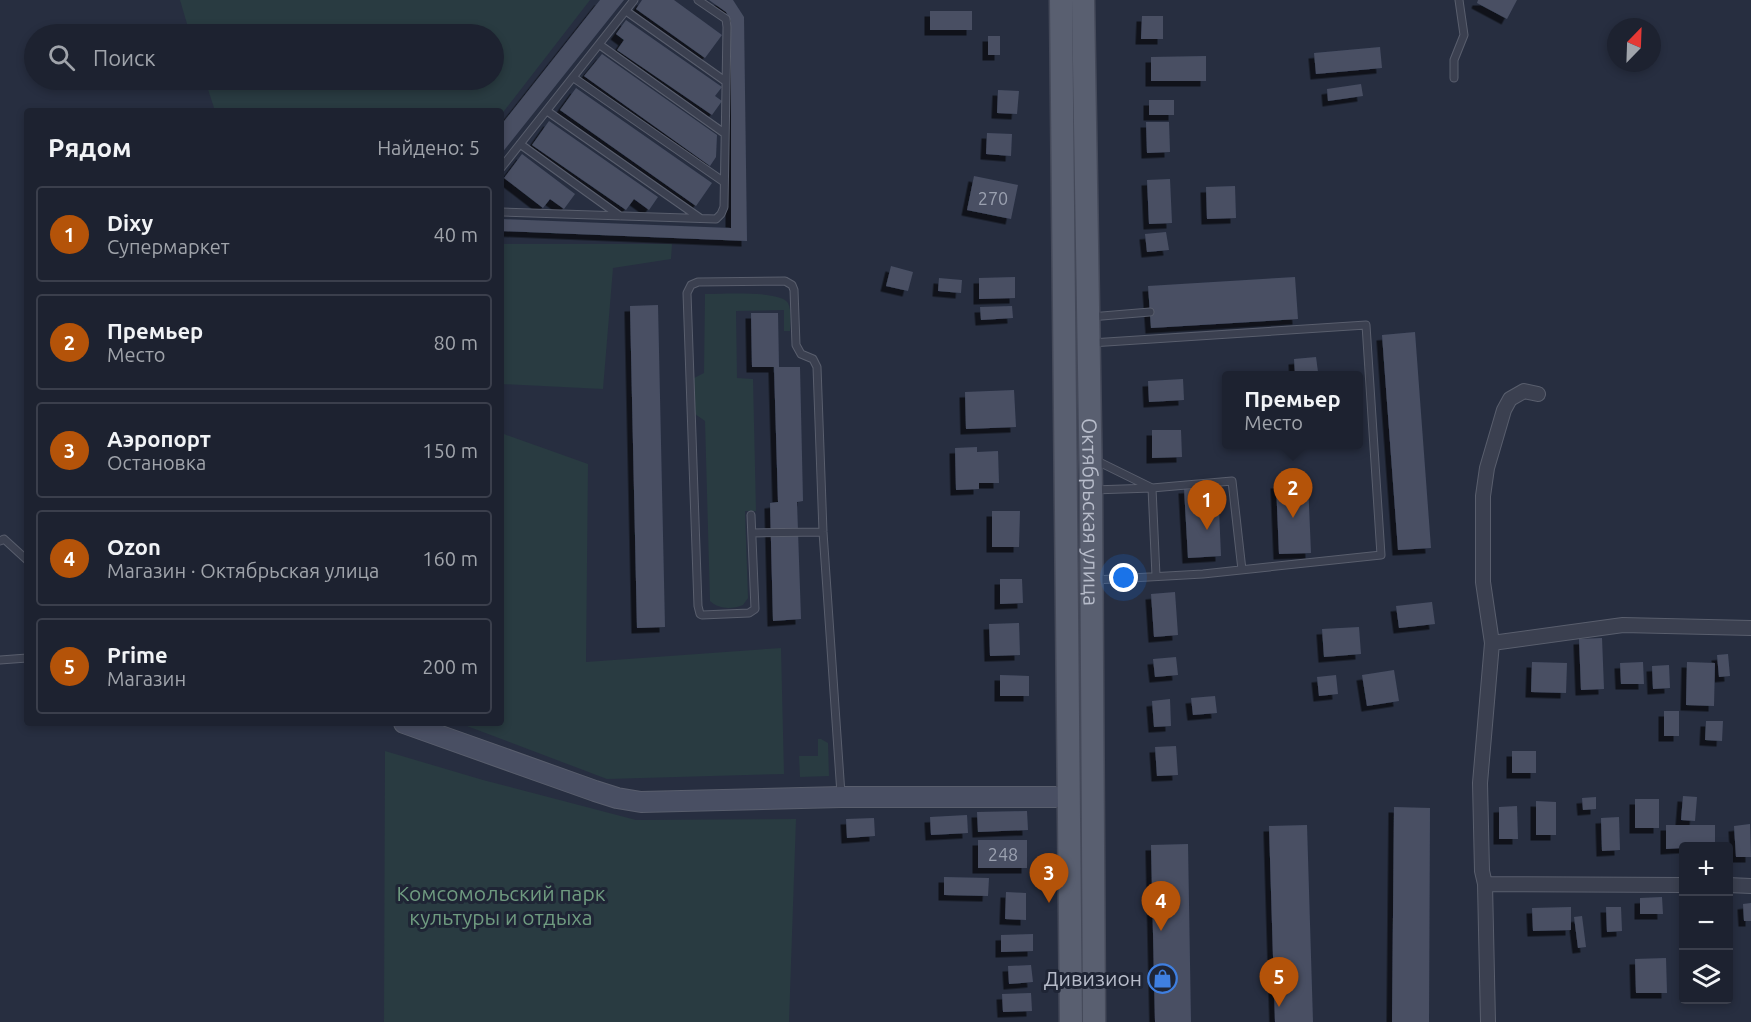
<!DOCTYPE html>
<html lang="ru">
<meta charset="utf-8">
<style>
:root{--surface:#1d2230;--page:#252a38;--text:#f1f3f6;--muted:#a0a4ab;--line:#3b3f4c;--accent:#b45309}
body{margin:0;font-family:Ubuntu,sans-serif;background:var(--page);color:var(--text)}
.controls{position:absolute;right:18px;bottom:18px;display:grid;overflow:hidden;border-radius:6px;box-shadow:0 3px 9px #0003}
.controls button{width:54px;height:54px;display:grid;place-items:center;padding:0;border:0;border-bottom:2px solid var(--line);background:var(--surface);color:var(--text);font:30px sans-serif}
.compass{position:absolute;left:1607px;top:18px;width:54px;height:54px;border-radius:50%;background:var(--surface);box-shadow:0 3px 9px #0003;rotate:23deg}
.you{position:absolute;left:1124px;top:578px;width:21px;height:21px;margin:-15px;border:4px solid #fff;border-radius:50%;background:#1a73e8;box-shadow:0 0 0 9px #1a73e833}
.badge{display:grid;place-items:center;width:39px;height:39px;border-radius:50%;background:var(--accent);color:#fff;font-size:20px;font-weight:700}
.pin{position:absolute;translate:-50% -50px;filter:drop-shadow(0 2px 3px #0008)}
.pin::after{content:'';position:absolute;top:32px;width:21px;height:18px;background:inherit;clip-path:polygon(0 0,100% 0,50% 100%)}
.popup{position:absolute;left:1222px;top:371px;width:141px;height:78px;box-sizing:border-box;display:grid;place-content:center;border-radius:6px;background:var(--surface);filter:drop-shadow(0 2px 4px #0005);font-size:20px;white-space:nowrap;color:var(--muted)}
.popup b{font-size:22px;color:var(--text)}
.popup::after{content:'';position:absolute;left:50%;top:100%;margin-left:-12px;border:12px solid transparent;border-top-color:var(--surface)}
.list{margin:0;padding:0;list-style:none}
h2{display:flex;justify-content:space-between;align-items:center;height:78px;margin:0;padding:0 24px;font-size:26px}
h2 small{font-size:20px;font-weight:400;color:var(--muted)}
.list li{display:grid;grid-template-columns:39px 1fr auto;gap:18px;align-items:center;box-sizing:border-box;height:96px;margin:0 12px 12px;padding:0 12px;border:2px solid var(--line);border-radius:6px}
.list b{display:block;font-size:22px;white-space:nowrap}
.list p{margin:0;font-size:20px;white-space:nowrap;color:var(--muted)}
.list em{font-size:20px;font-style:normal;color:var(--muted)}
.icon{flex:none;width:33px;height:33px;fill:none;stroke:currentColor;stroke-width:2;stroke-linecap:round;stroke-linejoin:round}
.map{position:relative;flex:none;width:1751px;height:1022px;overflow:hidden}
.search{position:absolute;background:var(--surface);box-shadow:0 3px 9px #0003;left:24px;top:24px;width:480px;height:66px;display:flex;align-items:center;gap:15px;box-sizing:border-box;padding:0 21px;border-radius:33px;color:var(--muted);font-size:22px}
.panel{position:absolute;background:var(--surface);box-shadow:0 3px 9px #0003;left:24px;top:108px;width:480px;height:618px;border-radius:6px}
.map>svg:first-child{display:block}
.green{fill:#293b41}
.building{fill:#484f64;filter:url(#shadow)}
.lines{fill:none;stroke-linecap:round;stroke-linejoin:round}
.lane-casing{stroke:#595e6d;stroke-width:9}
.street-casing{stroke:#595e6d;stroke-width:16}
.secondary-casing{stroke:#595e6d;stroke-width:22}
.primary-casing{stroke:#444959;stroke-width:25}
.lane{stroke:#3b4050;stroke-width:7}
.street{stroke:#3b4050;stroke-width:14}
.secondary{stroke:#494f63;stroke-width:20}
.primary{stroke:#595f70;stroke-width:22}
.labels{text-anchor:middle;dominant-baseline:central;stroke-width:6;stroke-linejoin:round;paint-order:stroke}
.number-label{font-size:18px;fill:#9ba1b0}
.street-label{font-size:21px;fill:#b7bcca;stroke:#1f2535}
.park-label{font-size:21px;fill:#6f9b80;stroke:#1f2535}
.poi-label{font-size:21px;fill:#b7bcca;stroke:#1f2535;text-anchor:end}
</style>
<div class="map">
<svg width="1751" height="1022" viewBox="0 0 1751 1022">
<defs>
<filter id="shadow"><feDropShadow dx="-5.5" dy="5.5" stdDeviation="0" flood-color="#0009"/></filter>
</defs>
<rect width="100%" height="100%" fill="#272e40"/>
<!-- green -->
<path class="green" d="M 180,0 L 590,0 L 501,115 L 501,111 L 215,111 L 205,80 L 494,80 L 494,34 L 190,34 Z
M 501,244 L 672,244 L 671,259 L 613,268 L 603,389 L 501,384 Z
M 705,294 C 720,294 781,290 788,303 C 792,311 790,323 790,331 L 784,331 L 784,310 L 736,311 L 737,378 L 753,379 L 756,511 L 745,511 L 748,598 L 743,605 C 732,609 720,610 710,601 L 705,421 L 695,414 L 694,378 L 704,373 Z
M 501,433 L 588,464 L 586,662 L 781,648 L 784,774 L 607,779 L 459,723 L 501,723 Z
M 818,739 L 821,739 L 828,743 L 829,776 L 800,777 L 799,756 L 818,756 Z
M 385,751 L 483,780 L 636,820 L 796,819 L 789,1022 L 384,1022 Z"/>
<!-- building -->
<path class="building" d="M 600,0 L 624,0 L 501,154 L 501,125 Z
M 642,0 L 674,0 L 722,35 L 705,58 L 636,9 Z
M 709,0 L 733,0 L 744,17 L 747,241 L 501,231 L 501,219 L 731,228 L 731,21 L 726,12 Z
M 1478,0 L 1517,0 L 1507,19 L 1477,3 Z
M 930,11 L 972,11 L 972,30 L 930,30 Z
M 1142,16 L 1163,16 L 1163,39 L 1141,39 Z
M 626,20 L 722,87 L 715,96 L 722,101 L 712,115 L 617,50 L 624,40 L 616,34 Z
M 988,36 L 1000,36 L 1000,55 L 988,55 Z
M 1380,47 L 1382,68 L 1316,74 L 1314,53 Z
M 602,54 L 717,135 L 716,157 L 710,166 L 584,76 Z
M 1206,56 L 1206,81 L 1151,81 L 1151,57 Z
M 1361,84 L 1363,96 L 1328,101 L 1327,89 Z
M 576,88 L 712,183 L 696,206 L 560,110 Z
M 998,90 L 1019,91 L 1017,114 L 997,113 Z
M 1149,100 L 1174,100 L 1174,115 L 1149,115 Z
M 549,121 L 658,197 L 649,210 L 634,199 L 626,210 L 532,145 Z
M 1146,122 L 1169,122 L 1170,152 L 1147,153 Z
M 987,133 L 1012,134 L 1011,156 L 986,154 Z
M 522,154 L 575,194 L 564,209 L 550,199 L 543,208 L 504,178 Z
M 974,176 L 1018,185 L 1011,219 L 967,210 Z
M 1170,179 L 1172,223 L 1149,224 L 1147,180 Z
M 1235,186 L 1236,218 L 1207,219 L 1206,187 Z
M 1166,232 L 1169,250 L 1147,252 L 1145,234 Z
M 891,266 L 913,272 L 908,291 L 886,286 Z
M 1015,277 L 1015,298 L 979,299 L 979,278 Z
M 1295,277 L 1298,319 L 1151,328 L 1148,286 Z
M 939,278 L 962,280 L 961,293 L 938,291 Z
M 658,305 L 665,627 L 637,628 L 630,306 Z
M 1012,306 L 1013,318 L 981,320 L 980,307 Z
M 751,313 L 778,313 L 779,367 L 800,367 L 803,501 L 797,502 L 801,619 L 773,621 L 770,503 L 778,502 L 774,367 L 752,367 Z
M 1415,332 L 1431,548 L 1398,550 L 1382,335 Z
M 1316,357 L 1318,372 L 1295,374 L 1294,359 Z
M 1183,379 L 1184,400 L 1149,402 L 1148,381 Z
M 1014,390 L 1016,427 L 966,429 L 965,392 Z
M 1152,430 L 1181,430 L 1182,457 L 1152,458 Z
M 977,447 L 977,452 L 998,451 L 999,483 L 979,483 L 979,489 L 956,490 L 955,448 Z
M 1308,482 L 1311,553 L 1279,554 L 1276,483 Z
M 1218,486 L 1221,556 L 1188,558 L 1184,488 Z
M 992,511 L 1020,511 L 1019,547 L 992,547 Z
M 1000,579 L 1022,579 L 1023,603 L 1000,604 Z
M 1175,592 L 1178,635 L 1154,637 L 1151,594 Z
M 1432,602 L 1435,624 L 1399,628 L 1396,606 Z
M 1019,623 L 1020,655 L 990,656 L 989,624 Z
M 1359,627 L 1361,654 L 1324,657 L 1322,629 Z
M 1602,638 L 1604,689 L 1581,690 L 1579,639 Z
M 1728,654 L 1730,676 L 1719,677 L 1717,655 Z
M 1176,657 L 1178,675 L 1155,677 L 1153,659 Z
M 1532,662 L 1567,663 L 1566,693 L 1531,692 Z
M 1643,662 L 1644,684 L 1621,684 L 1620,663 Z
M 1687,662 L 1715,663 L 1714,706 L 1686,705 Z
M 1669,665 L 1670,688 L 1653,689 L 1652,666 Z
M 1394,670 L 1399,701 L 1367,706 L 1362,675 Z
M 1000,675 L 1029,676 L 1029,696 L 1000,696 Z
M 1336,675 L 1338,694 L 1319,696 L 1317,677 Z
M 1215,696 L 1217,713 L 1193,715 L 1191,698 Z
M 1170,699 L 1171,726 L 1154,727 L 1152,701 Z
M 1664,711 L 1679,711 L 1679,736 L 1664,736 Z
M 1706,721 L 1723,721 L 1722,741 L 1705,740 Z
M 1176,746 L 1178,775 L 1157,776 L 1155,747 Z
M 1512,751 L 1536,751 L 1536,773 L 1512,773 Z
M 1683,796 L 1697,797 L 1695,821 L 1681,820 Z
M 1596,797 L 1596,809 L 1583,810 L 1582,798 Z
M 1635,799 L 1659,799 L 1659,828 L 1635,828 Z
M 1536,801 L 1556,802 L 1556,835 L 1536,835 Z
M 1517,806 L 1518,839 L 1499,839 L 1499,807 Z
M 1394,807 L 1430,808 L 1429,1022 L 1392,1022 Z
M 1027,811 L 1028,830 L 978,832 L 977,812 Z
M 967,815 L 968,833 L 931,835 L 930,817 Z
M 1619,817 L 1620,850 L 1602,851 L 1601,818 Z
M 874,818 L 875,836 L 847,838 L 846,819 Z
M 1750,824 L 1751,857 L 1736,857 L 1734,826 Z
M 1307,825 L 1313,1022 L 1275,1022 L 1269,826 Z
M 1666,825 L 1715,825 L 1715,846 L 1666,849 Z
M 978,840 L 1027,840 L 1027,868 L 978,868 Z
M 1188,844 L 1191,1022 L 1155,1022 L 1151,845 Z
M 944,877 L 989,878 L 988,896 L 944,895 Z
M 1006,892 L 1026,893 L 1026,920 L 1005,919 Z
M 1662,897 L 1663,914 L 1640,914 L 1640,898 Z
M 1751,903 L 1751,921 L 1744,921 L 1743,904 Z
M 1571,907 L 1571,930 L 1533,931 L 1532,908 Z
M 1606,907 L 1621,907 L 1622,931 L 1607,932 Z
M 1582,916 L 1586,947 L 1578,948 L 1574,917 Z
M 1033,934 L 1033,951 L 1001,952 L 1001,935 Z
M 1666,958 L 1667,993 L 1636,993 L 1635,959 Z
M 1031,965 L 1033,982 L 1009,984 L 1008,966 Z
M 1031,993 L 1032,1011 L 1003,1012 L 1002,994 Z"/>
<g class="lines">
<defs>
<path id="lane" d="M 626,11 L 725,81
M 600,45 L 724,133
M 574,78 L 724,182
M 1454,78 L 1454,60 L 1464,35 L 1459,0
M 547,111 L 700,218
M 520,144 L 620,216
M 501,168 L 634,0
M 501,212 L 716,219 L 721,214 L 724,207 L 727,27 L 726,19 L 698,0
M 1090,317 L 1150,312
M 1091,343 L 1366,325 L 1381,555 L 1203,574 L 1095,580
M 1095,460 L 1152,488 L 1232,481 L 1242,570
M 1093,490 L 1152,488 L 1156,576
M 751,515 L 755,609 L 749,613 L 702,615 L 700,614 L 698,606 L 687,293 L 691,285 L 698,282 L 785,281 L 792,285 L 794,290 L 796,345 L 801,354 L 813,359 L 817,367 L 823,532 L 841,794
M 752,533 L 823,532
M 0,541 L 4,539 L 27,560
M 0,660 L 27,658"/>
<path id="street" d="M 1492,643 L 1623,625 L 1751,628
M 1485,884 L 1684,885
M 1728,885 L 1751,886
M 1488,1022 L 1485,884 L 1482,871 L 1480,783 L 1492,643 L 1483,582 L 1483,496 L 1487,468 L 1504,410 L 1510,399 L 1524,391 L 1538,394"/>
<path id="secondary" d="M 404,723 L 595,791 L 617,798 L 641,802 L 841,797 L 1069,797"/>
<g id="primary">
<path d="M 1061,0 L 1071,1022"/>
<path id="s1" d="M 1083,0 L 1091,491 L 1094,1022"/>
</g>
</defs>
<!-- lane casing -->
<use href="#lane" class="lane-casing"/>
<!-- street casing -->
<use href="#street" class="street-casing"/>
<!-- secondary casing -->
<use href="#secondary" class="secondary-casing"/>
<!-- primary casing -->
<use href="#primary" class="primary-casing"/>
<!-- lane -->
<use href="#lane" class="lane"/>
<!-- street -->
<use href="#street" class="street"/>
<!-- secondary -->
<use href="#secondary" class="secondary"/>
<!-- primary -->
<use href="#primary" class="primary"/>
</g>
<!-- icons -->
<defs>
<symbol id="shop-ring" viewBox="-11 -11 22 22"><circle r="9.5" fill="#1f2535" stroke="#3f7fe0" stroke-width="1.5"/><path d="M-5-2.5h2.3a2.7 3.5 0 0 1 5.4 0H5L5.5 6h-11ZM-1.5-2.5h3a1.5 2.3 0 0 0-3 0Z" fill="#3f7fe0"/></symbol>
</defs>
<g fill-rule="evenodd">
<use href="#shop-ring" x="1146" y="962" width="33" height="33"/>
</g>
<g class="labels">
<!-- number labels -->
<g class="number-label">
<text x="993" y="198">270</text>
<text x="1003" y="854">248</text>
</g>
<!-- street labels -->
<g class="street-label">
<text stroke="none"><textPath href="#s1" startOffset="512">Октябрьская улица</textPath></text>
</g>
<!-- park labels -->
<g class="park-label">
<text x="501" y="893">Комсомольский парк<tspan x="501" dy="24">культуры и отдыха</tspan></text>
</g>
<!-- poi labels -->
<g class="poi-label">
<text x="1142" y="978">Дивизион</text>
</g>
</g>
</svg>
<div class="controls">
<button>+</button>
<button>−</button>
<button><svg class="icon" aria-label="layers" viewBox="0 0 24 24"><path d="M12 4l9 5-9 5-9-5zM3 14l9 5 9-5"/></svg></button>
</div>
<svg class="compass" viewBox="-18 -18 36 36"><path d="M0-13l5 13h-10z" fill="#e53935"/><path d="M0 13l5-13h-10z" fill="#a0a4ab"/></svg>
<div class="you"></div>
<div class="pin badge" style="left:1207px;top:530px">1</div>
<div class="pin badge" style="left:1293px;top:518px">2</div>
<div class="popup"><b>Премьер</b>Место</div>
<div class="pin badge" style="left:1049px;top:903px">3</div>
<div class="pin badge" style="left:1161px;top:931px">4</div>
<div class="pin badge" style="left:1279px;top:1007px">5</div>
<div class="search"><svg class="icon" aria-label="search" viewBox="0 0 24 24"><circle cx="10" cy="10" r="6"/><path d="M15 15l6 6"/></svg>Поиск</div>
<section class="panel">
<h2>Рядом<small>Найдено: 5</small></h2>
<ul class="list">
<li><span class="badge">1</span><div><b>Dixy</b><p>Супермаркет</p></div><em>40 m</em></li>
<li><span class="badge">2</span><div><b>Премьер</b><p>Место</p></div><em>80 m</em></li>
<li><span class="badge">3</span><div><b>Аэропорт</b><p>Остановка</p></div><em>150 m</em></li>
<li><span class="badge">4</span><div><b>Ozon</b><p>Магазин · Октябрьская улица</p></div><em>160 m</em></li>
<li><span class="badge">5</span><div><b>Prime</b><p>Магазин</p></div><em>200 m</em></li>
</ul>
</section>
</div>
